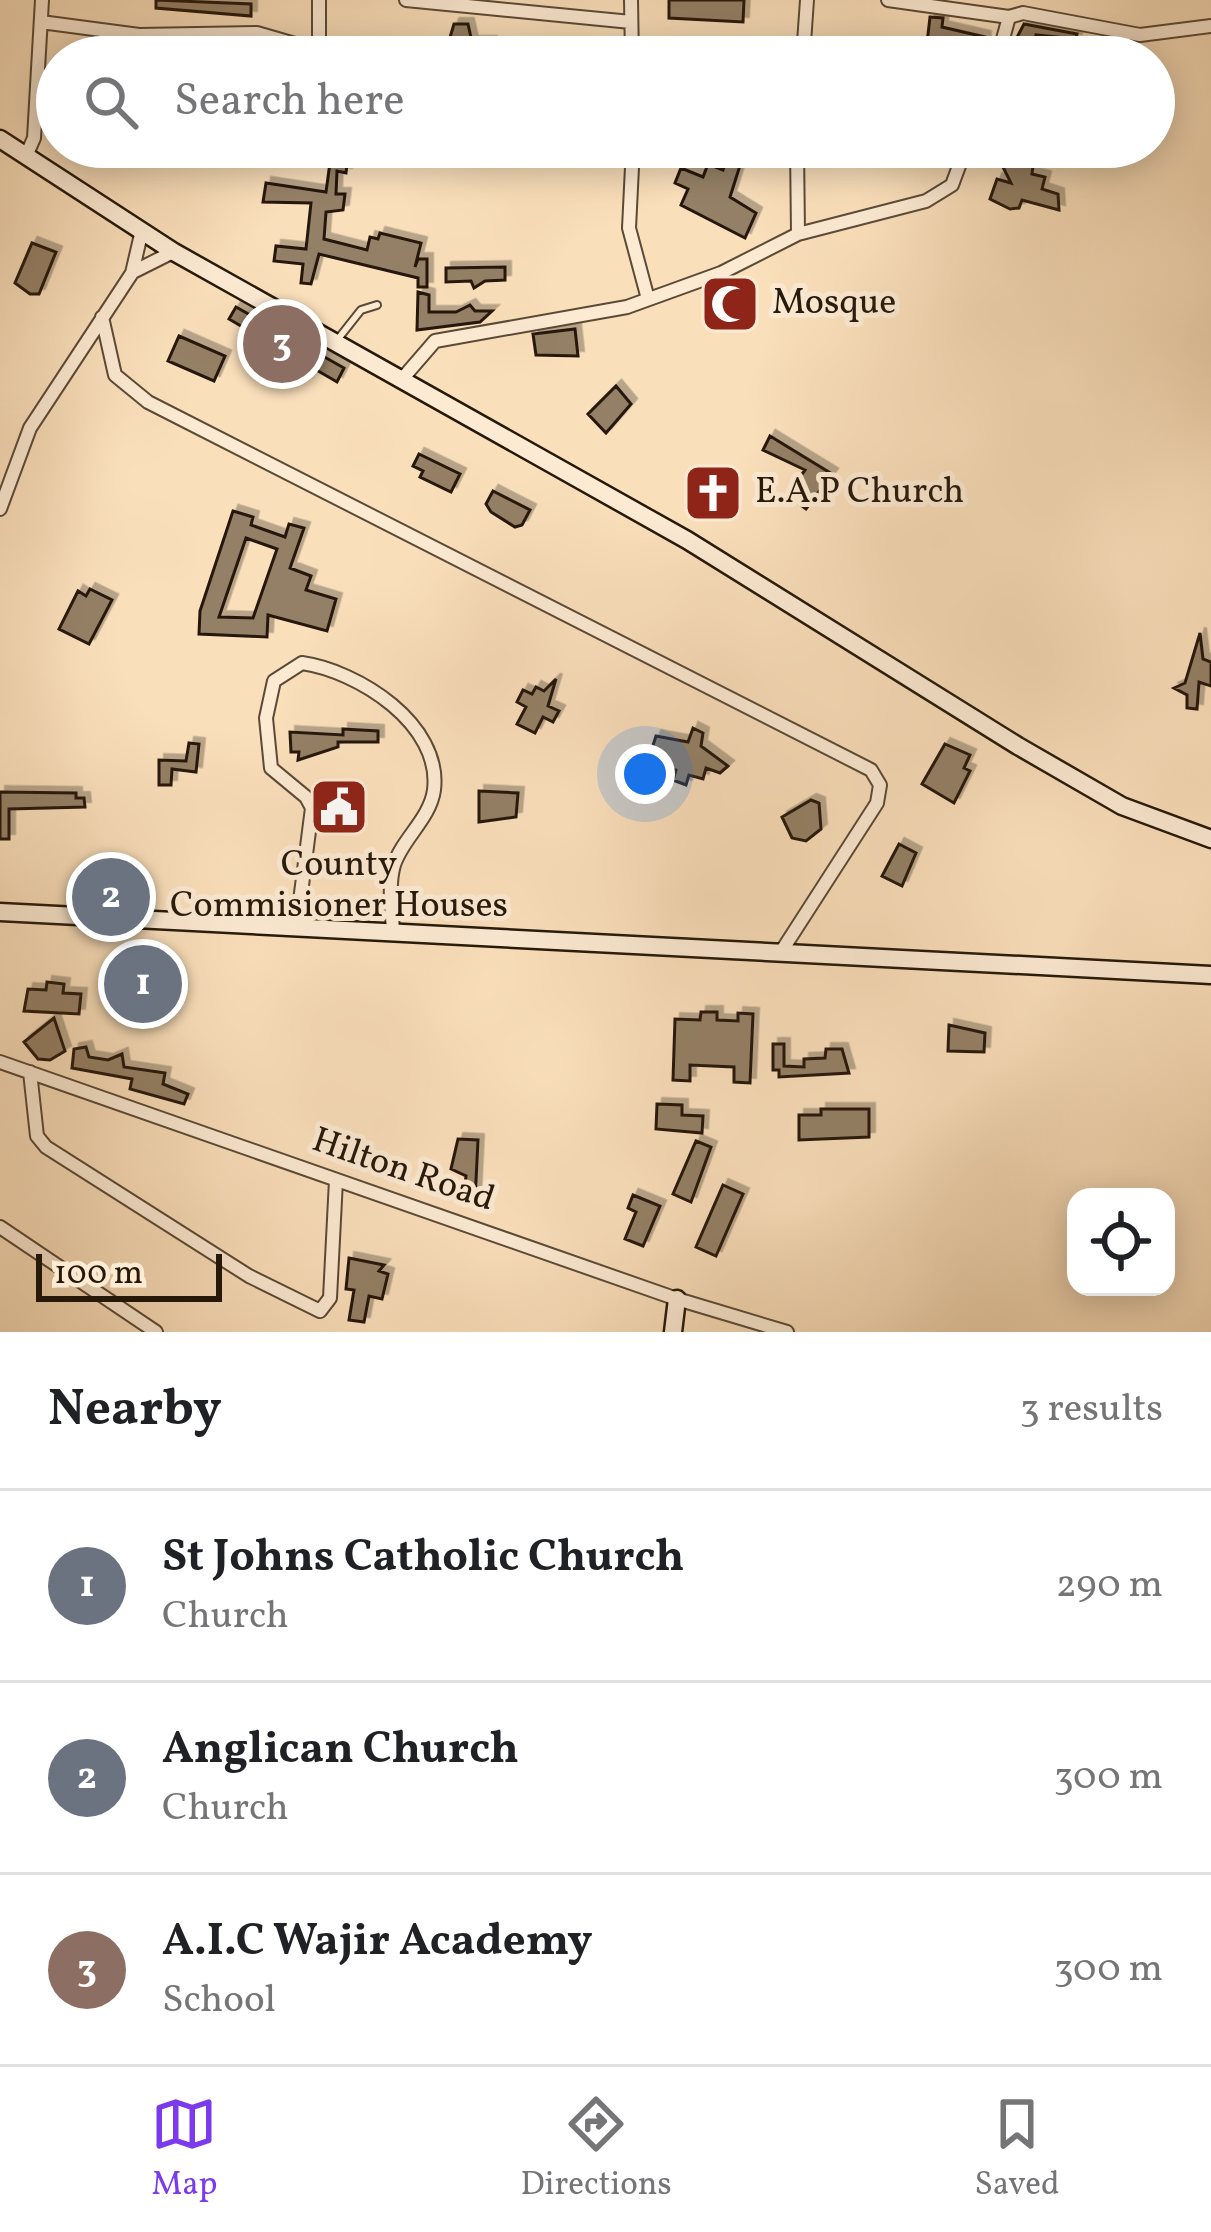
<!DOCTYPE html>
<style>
:root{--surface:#fff;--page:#f6f6f6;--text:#202124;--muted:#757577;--line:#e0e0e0;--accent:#7c3aed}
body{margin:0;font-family:Vollkorn,serif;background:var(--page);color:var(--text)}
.controls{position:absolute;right:36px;bottom:36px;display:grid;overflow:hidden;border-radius:24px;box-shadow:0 6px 30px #0003}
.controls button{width:108px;height:108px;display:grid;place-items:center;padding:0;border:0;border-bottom:3px solid var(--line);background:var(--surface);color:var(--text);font:60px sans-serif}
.scale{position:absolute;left:36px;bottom:30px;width:186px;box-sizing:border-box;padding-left:12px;border:6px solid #26190a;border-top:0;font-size:33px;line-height:42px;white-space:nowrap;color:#26190a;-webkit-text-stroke:9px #fcead3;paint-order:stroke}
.you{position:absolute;left:645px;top:774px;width:42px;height:42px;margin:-30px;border:9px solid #fff;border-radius:50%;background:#1a73e8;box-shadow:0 0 0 18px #1a73e833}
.badge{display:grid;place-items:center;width:78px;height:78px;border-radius:50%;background:var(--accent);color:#fff;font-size:39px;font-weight:700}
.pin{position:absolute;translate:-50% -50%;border:6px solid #fff;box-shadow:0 3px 12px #0006}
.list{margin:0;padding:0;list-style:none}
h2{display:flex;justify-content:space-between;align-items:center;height:156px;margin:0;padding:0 48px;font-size:51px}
h2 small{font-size:39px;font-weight:400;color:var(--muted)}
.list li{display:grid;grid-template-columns:78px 1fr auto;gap:36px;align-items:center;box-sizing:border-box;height:192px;padding:0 48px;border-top:3px solid var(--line)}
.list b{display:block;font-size:45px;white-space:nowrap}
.list p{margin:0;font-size:39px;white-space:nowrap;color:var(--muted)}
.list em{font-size:39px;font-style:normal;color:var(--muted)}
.icon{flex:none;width:66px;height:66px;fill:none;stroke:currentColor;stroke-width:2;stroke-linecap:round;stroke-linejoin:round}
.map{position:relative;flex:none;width:1211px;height:1332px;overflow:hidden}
.search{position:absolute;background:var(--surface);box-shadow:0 6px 30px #0003;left:36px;right:36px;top:36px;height:132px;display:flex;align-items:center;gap:30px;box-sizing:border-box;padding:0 42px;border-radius:66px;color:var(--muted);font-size:45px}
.sheet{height:732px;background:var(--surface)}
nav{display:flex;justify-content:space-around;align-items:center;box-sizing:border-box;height:168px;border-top:3px solid var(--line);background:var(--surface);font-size:33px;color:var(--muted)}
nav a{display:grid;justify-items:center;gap:6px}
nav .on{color:var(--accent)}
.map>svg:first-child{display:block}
.building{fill:#948066;stroke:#26190a;stroke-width:3;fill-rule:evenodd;filter:url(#shadow)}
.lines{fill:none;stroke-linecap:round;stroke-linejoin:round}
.lane-casing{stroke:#5b4a36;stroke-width:10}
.street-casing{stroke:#5b4a36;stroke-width:16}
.secondary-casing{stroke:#26190a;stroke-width:21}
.lane{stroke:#fcead3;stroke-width:6}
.street{stroke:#fcead3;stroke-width:12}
.secondary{stroke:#fcead3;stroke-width:16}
.labels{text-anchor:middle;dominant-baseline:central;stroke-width:10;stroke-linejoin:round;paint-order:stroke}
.poi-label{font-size:36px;fill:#26190a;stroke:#fcead3;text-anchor:start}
.street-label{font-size:36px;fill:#26190a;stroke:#fcead3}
</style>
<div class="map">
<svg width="1211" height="1332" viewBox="0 0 1211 1332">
<defs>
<filter id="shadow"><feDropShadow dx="5.5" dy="-5.5" stdDeviation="0" flood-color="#0004"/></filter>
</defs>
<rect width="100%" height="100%" fill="#fadfbb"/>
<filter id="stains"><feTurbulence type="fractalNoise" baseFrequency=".00167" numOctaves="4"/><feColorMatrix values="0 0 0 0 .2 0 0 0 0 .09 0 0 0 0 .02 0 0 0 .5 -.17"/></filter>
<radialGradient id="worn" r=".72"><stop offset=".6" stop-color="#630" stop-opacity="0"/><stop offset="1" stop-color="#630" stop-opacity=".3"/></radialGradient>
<!-- building -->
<path class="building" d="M 156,0 L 251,4 L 251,16 L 156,8 Z
M 669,0 L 744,0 L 743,22 L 669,18 Z
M 930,17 L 943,18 L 942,27 L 985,37 L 984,47 L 935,54 L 936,45 L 927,43 Z
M 454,24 L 468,24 L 472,42 L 491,42 L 493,57 L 411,57 L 411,45 L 448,44 Z
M 1024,24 L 1077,34 L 1076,39 L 1036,35 L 1033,52 L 1012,47 Z
M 1004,147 L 1035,149 L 1032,174 L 1045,177 L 1042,189 L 1058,194 L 1059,210 L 1022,200 L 1019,208 L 1010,209 L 990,199 L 997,179 L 1011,183 L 1001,163 Z
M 332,148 L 348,157 L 346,173 L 337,171 L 336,194 L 345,194 L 343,210 L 326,212 L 324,239 L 367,250 L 370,237 L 378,239 L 380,233 L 421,243 L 415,267 L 418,259 L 427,259 L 427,287 L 418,287 L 418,278 L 319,254 L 311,284 L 301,283 L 303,264 L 274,261 L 276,246 L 306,249 L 311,203 L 263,202 L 266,183 L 326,192 Z
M 729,152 L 743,156 L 730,197 L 756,213 L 745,238 L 681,205 L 688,189 L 675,183 L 681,168 L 703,177 L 708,164 L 723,170 Z
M 32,243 L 56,252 L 39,294 L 30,294 L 15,283 Z
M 505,267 L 505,280 L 485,281 L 474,288 L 471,281 L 446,282 L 446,268 Z
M 418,292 L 429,295 L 429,312 L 456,312 L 470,305 L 475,311 L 492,311 L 480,322 L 417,330 Z
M 236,307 L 344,368 L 337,382 L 229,319 Z
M 575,329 L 578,356 L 536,355 L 533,334 Z
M 179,336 L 225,356 L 214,381 L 168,361 Z
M 616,386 L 631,404 L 606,433 L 588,414 Z
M 770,436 L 832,474 L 806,509 L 787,495 L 805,470 L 763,450 Z
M 419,454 L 460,474 L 451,492 L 420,477 L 423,471 L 413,466 Z
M 493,491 L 530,510 L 522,525 L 515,527 L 491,512 L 486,504 Z
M 233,511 L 253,517 L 251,525 L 285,537 L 289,524 L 304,528 L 290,568 L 311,576 L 306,590 L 336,599 L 327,631 L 268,615 L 267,637 L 199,634 L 200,611 ZM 246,538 L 277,549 L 253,618 L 219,617 Z
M 90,589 L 112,600 L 89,644 L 59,629 L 78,591 L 86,596 Z
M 1200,633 L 1203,659 L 1211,662 L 1211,686 L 1199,682 L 1197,709 L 1187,708 L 1187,695 L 1174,688 L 1185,683 Z
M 556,679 L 548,706 L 559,711 L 553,722 L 543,717 L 535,733 L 517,724 L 526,707 L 517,702 L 523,690 L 532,694 L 536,687 L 544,691 Z
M 693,728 L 703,733 L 701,746 L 728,766 L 720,773 L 706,768 L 703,779 L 689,775 L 686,785 L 673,780 L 676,770 L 648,761 L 656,736 L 688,742 Z
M 343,729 L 378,731 L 378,742 L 338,742 L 338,747 L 298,760 L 299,752 L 291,752 L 290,732 L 343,735 Z
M 189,743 L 199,744 L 196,772 L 172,769 L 171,785 L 159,785 L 159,760 L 186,761 Z
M 945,744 L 970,755 L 964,768 L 970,771 L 954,803 L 922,784 Z
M 479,791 L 518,793 L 516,817 L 479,822 Z
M 0,792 L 76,793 L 76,798 L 84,798 L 85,807 L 9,809 L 9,839 L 0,839 Z
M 811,800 L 819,803 L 821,829 L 806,841 L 792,838 L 782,817 Z
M 899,844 L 916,853 L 902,886 L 882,876 Z
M 47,982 L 64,984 L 63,993 L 81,994 L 79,1014 L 24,1011 L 28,989 L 46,990 Z
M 701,1012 L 717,1012 L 717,1020 L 738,1021 L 738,1013 L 753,1014 L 750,1083 L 734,1082 L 734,1067 L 690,1065 L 690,1081 L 673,1080 L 675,1019 L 700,1020 Z
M 54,1018 L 65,1051 L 50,1060 L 38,1059 L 24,1042 Z
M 949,1025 L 985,1033 L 984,1052 L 948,1051 Z
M 773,1044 L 784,1044 L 784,1066 L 804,1067 L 804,1059 L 825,1058 L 826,1049 L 842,1049 L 849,1073 L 779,1077 L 779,1070 L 773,1070 Z
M 86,1047 L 89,1057 L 108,1060 L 122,1054 L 124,1067 L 165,1073 L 163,1084 L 188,1094 L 184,1104 L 130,1089 L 132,1079 L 72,1068 L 74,1049 Z
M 657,1104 L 682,1105 L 682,1115 L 703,1116 L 702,1133 L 656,1129 Z
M 821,1109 L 869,1109 L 869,1137 L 799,1140 L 799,1115 L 821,1115 Z
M 458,1139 L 478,1140 L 475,1201 L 463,1200 L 466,1176 L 451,1169 Z
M 696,1141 L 711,1147 L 691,1202 L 673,1194 Z
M 723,1185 L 743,1194 L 716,1256 L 696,1247 Z
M 633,1195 L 660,1206 L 643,1246 L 625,1239 L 636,1212 L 628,1208 Z
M 349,1258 L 384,1265 L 379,1271 L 388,1274 L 382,1299 L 369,1296 L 364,1322 L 349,1320 L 354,1290 L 346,1289 Z"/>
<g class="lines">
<defs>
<path id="lane" d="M 338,339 L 361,310 L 377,305"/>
<path id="street" d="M 406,0 L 631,22
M 631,0 L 632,57
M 888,0 L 1009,17 L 1023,13 L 1140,35 L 1211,26
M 41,22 L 139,35 L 257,33 L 319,51
M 319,57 L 319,0
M 803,57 L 807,0
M 998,57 L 1009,17
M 633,147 L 629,228 L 648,299
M 797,147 L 798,234
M 26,156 L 34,138 L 42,0
M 133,272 L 173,252
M 102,317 L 115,375 L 148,402 L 871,770 L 880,785 L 877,803 L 781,952
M 403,378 L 435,341 L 627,307 L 721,273 L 798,234 L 926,201 L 952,185 L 966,147
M 0,509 L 30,428 L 132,273 L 142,230
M 297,924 L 312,808 L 306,797 L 271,768 L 266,718 L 274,681 L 302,663 C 358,671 442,724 434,790 C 430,819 402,839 394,865 C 388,885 392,911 393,931
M 0,1062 L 677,1299 L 787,1332
M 30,1072 L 37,1136 L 46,1147 L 249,1276 L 320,1311 L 330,1298 L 336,1180
M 0,1227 L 156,1332"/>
<path id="secondary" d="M 0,139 L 174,252 L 687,540 L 1018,746 L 1122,806 L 1211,839
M 0,912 L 1211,975
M 673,1332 L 677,1299"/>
</defs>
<!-- lane casing -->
<use href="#lane" class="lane-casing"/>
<!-- street casing -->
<use href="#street" class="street-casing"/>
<!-- secondary casing -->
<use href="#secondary" class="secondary-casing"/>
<!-- lane -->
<use href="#lane" class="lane"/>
<!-- street -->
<use href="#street" class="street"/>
<!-- secondary -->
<use href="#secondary" class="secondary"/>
</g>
<!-- icons -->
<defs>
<symbol id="mosque-square" viewBox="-11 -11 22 22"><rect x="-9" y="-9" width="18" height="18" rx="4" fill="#8f2418" stroke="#fcead3"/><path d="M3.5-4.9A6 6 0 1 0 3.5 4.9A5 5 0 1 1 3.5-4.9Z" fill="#fff"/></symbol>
<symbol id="church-square" viewBox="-11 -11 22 22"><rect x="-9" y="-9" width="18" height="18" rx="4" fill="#8f2418" stroke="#fcead3"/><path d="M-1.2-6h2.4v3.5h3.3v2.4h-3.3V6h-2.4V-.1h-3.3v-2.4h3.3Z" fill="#fff"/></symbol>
<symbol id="civic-square" viewBox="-11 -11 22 22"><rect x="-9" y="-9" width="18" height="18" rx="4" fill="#8f2418" stroke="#fcead3"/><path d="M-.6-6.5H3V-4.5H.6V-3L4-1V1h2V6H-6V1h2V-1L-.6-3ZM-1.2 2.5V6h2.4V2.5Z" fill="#fff"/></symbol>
</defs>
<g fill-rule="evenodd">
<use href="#mosque-square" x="697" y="271" width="66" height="66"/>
<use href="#church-square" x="680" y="460" width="66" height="66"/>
<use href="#civic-square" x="306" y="774" width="66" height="66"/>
</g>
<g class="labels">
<!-- poi labels -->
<g class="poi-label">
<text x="772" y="304">Mosque</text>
<text x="755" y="493">E.A.P Church</text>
<text x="339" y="866" text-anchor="middle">County<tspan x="339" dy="41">Commisioner Houses</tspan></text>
</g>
<!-- street labels -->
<g class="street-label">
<text transform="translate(403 1171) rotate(19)">Hilton Road</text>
</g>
</g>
<rect width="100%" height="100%" filter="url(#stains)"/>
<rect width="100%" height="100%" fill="url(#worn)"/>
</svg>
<div class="controls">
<button><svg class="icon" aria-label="locate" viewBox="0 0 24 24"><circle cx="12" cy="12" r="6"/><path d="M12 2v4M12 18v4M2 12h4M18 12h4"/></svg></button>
</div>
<div class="scale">100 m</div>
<div class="you"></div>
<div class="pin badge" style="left:143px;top:984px;background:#6b7280">1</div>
<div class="pin badge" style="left:111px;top:897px;background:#6b7280">2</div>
<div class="pin badge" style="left:282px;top:344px;background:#8d6e63">3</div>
<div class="search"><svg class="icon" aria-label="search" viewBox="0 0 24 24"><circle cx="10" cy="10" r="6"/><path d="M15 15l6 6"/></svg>Search here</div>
</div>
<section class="sheet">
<h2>Nearby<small>3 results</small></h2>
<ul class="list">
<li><span class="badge" style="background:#6b7280">1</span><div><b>St Johns Catholic Church</b><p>Church</p></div><em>290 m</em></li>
<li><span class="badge" style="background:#6b7280">2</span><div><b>Anglican Church</b><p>Church</p></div><em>300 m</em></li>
<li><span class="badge" style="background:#8d6e63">3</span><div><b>A.I.C Wajir Academy</b><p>School</p></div><em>300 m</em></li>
</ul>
</section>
<nav>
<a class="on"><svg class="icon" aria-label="map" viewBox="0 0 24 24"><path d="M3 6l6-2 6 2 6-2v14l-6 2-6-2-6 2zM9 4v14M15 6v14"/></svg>Map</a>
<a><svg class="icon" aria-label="directions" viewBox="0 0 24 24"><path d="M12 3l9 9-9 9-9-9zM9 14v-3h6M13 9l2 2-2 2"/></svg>Directions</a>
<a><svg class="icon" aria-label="saved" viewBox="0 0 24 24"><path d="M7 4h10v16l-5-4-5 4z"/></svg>Saved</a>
</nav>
